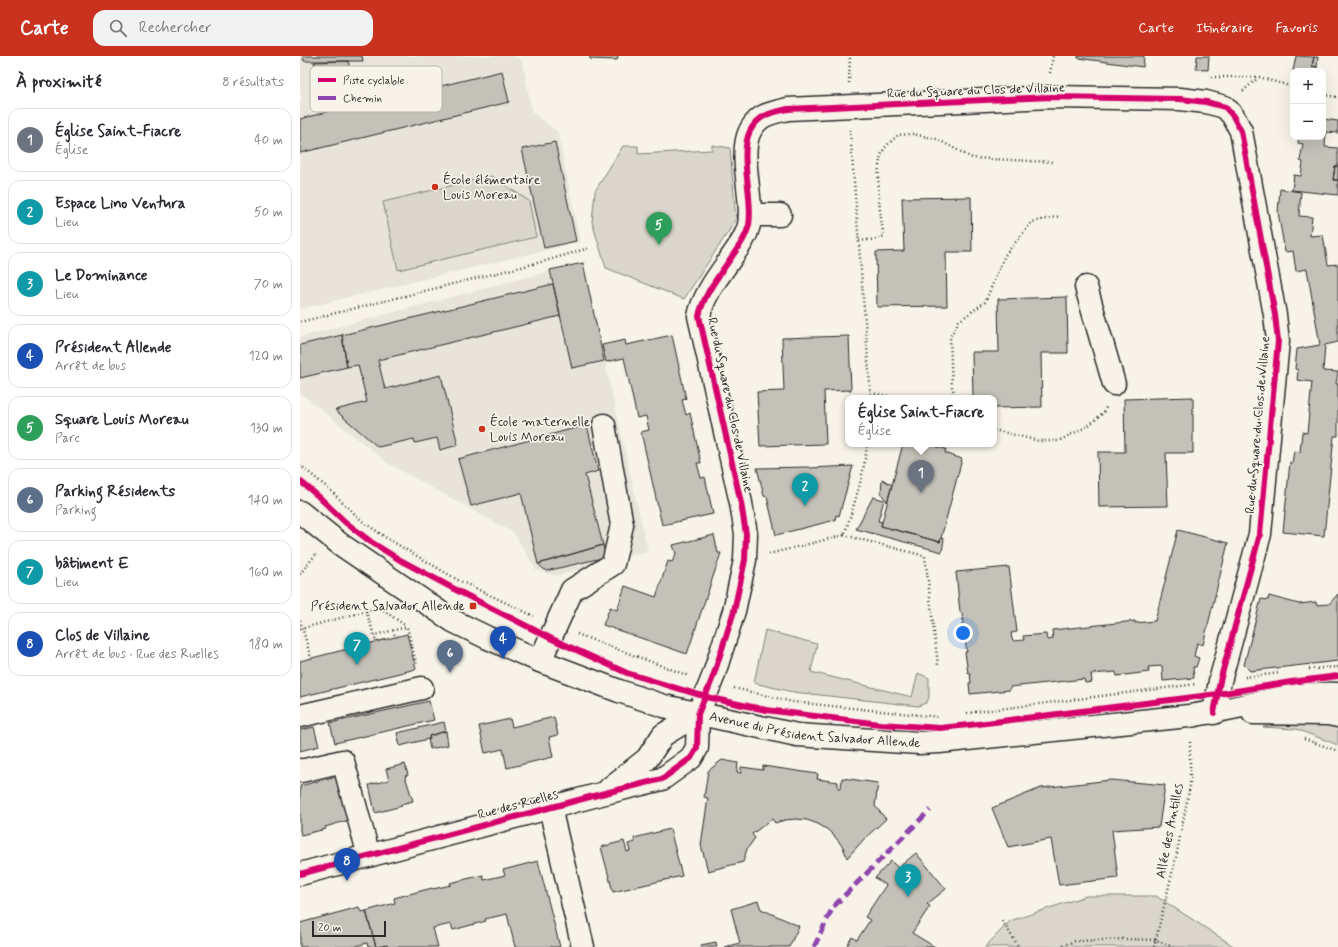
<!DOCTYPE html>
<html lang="fr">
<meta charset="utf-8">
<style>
:root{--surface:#fff;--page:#f2f2f3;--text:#2b2b33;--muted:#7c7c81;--line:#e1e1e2;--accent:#c8321e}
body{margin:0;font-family:Mynerve,sans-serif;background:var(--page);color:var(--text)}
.controls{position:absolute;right:12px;top:12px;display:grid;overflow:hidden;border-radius:8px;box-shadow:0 4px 16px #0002}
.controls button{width:36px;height:36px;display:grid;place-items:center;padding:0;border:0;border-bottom:1px solid var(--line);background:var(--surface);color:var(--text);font:20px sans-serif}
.scale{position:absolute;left:12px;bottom:10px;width:74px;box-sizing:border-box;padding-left:4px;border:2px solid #2b2b2b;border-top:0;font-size:11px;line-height:14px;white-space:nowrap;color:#2b2b2b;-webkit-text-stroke:3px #f7f3e8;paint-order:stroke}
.you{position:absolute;left:663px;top:577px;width:14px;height:14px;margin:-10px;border:3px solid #fff;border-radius:50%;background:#1a73e8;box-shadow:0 0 0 6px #1a73e833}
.badge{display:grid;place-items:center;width:26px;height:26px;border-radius:50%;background:var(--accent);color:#fff;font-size:13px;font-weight:700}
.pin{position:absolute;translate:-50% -33px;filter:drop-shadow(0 1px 2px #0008)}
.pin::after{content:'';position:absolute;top:21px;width:14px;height:12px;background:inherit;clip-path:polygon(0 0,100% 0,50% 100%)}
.popup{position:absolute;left:545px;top:339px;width:152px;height:52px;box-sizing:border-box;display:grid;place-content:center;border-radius:8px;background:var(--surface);filter:drop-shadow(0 1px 3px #0005);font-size:13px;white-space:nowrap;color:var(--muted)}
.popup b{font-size:15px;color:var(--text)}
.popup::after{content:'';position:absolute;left:50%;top:100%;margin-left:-8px;border:8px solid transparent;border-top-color:var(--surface)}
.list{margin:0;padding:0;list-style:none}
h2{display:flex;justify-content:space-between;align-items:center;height:52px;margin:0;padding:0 16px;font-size:17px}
h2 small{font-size:13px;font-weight:400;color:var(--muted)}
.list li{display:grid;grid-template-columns:26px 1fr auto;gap:12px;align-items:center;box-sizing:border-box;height:64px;margin:0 8px 8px;padding:0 8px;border:1px solid var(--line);border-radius:12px}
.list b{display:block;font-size:15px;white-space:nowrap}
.list p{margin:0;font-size:13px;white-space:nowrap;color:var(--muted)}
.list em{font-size:13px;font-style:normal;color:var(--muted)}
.icon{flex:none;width:22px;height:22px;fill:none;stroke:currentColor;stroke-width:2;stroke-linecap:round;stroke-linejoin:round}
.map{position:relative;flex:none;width:1038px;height:891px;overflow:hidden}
header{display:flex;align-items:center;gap:24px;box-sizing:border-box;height:56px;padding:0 20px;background:var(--accent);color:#fff}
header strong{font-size:19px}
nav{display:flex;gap:22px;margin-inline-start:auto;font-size:14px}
.search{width:280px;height:36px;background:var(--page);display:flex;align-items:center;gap:10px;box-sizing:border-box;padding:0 14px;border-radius:12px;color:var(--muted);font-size:15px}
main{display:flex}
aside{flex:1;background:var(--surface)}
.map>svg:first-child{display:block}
.built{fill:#e8e4da}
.green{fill:#dad6cc;stroke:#82807c}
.building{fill:#c4c1b9;stroke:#2b2b2b}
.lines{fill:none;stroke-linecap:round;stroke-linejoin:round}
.minor-casing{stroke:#2b2b2b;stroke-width:25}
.path{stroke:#2b2b2b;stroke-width:2.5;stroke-dasharray:1 3;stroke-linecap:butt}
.minor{stroke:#f7f3e8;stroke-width:22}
.quiet{stroke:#8e44ad;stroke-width:5;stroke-dasharray:10 5;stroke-linecap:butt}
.cycleway-casing{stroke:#f7f3e8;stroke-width:8}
.cycleway{stroke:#d6006c;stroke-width:6}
.poi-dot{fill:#c8321e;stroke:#f7f3e8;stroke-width:1.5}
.labels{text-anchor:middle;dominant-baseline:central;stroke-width:3.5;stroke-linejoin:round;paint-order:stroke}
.street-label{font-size:13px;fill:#2b2b2b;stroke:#f7f3e8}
.poi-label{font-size:13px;fill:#2b2b2b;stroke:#f7f3e8;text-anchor:start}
.key{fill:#f7f3e8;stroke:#bab7af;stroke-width:1}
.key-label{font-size:11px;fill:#2b2b2b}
</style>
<header>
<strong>Carte</strong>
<div class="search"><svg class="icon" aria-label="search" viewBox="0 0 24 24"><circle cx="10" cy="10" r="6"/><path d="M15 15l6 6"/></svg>Rechercher</div>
<nav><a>Carte</a><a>Itinéraire</a><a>Favoris</a></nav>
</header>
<main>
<aside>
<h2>À proximité<small>8 résultats</small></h2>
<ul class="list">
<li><span class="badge" style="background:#6b7280">1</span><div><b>Église Saint-Fiacre</b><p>Église</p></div><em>40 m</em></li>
<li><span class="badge" style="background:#0f9aa8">2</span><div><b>Espace Lino Ventura</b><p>Lieu</p></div><em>50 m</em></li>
<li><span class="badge" style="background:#0f9aa8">3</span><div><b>Le Dominance</b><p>Lieu</p></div><em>70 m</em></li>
<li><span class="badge" style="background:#1a4fb4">4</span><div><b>Président Allende</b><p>Arrêt de bus</p></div><em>120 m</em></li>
<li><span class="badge" style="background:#2e9e5b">5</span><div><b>Square Louis Moreau</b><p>Parc</p></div><em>130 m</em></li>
<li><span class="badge" style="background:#5c6f8a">6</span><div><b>Parking Résidents</b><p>Parking</p></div><em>140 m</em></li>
<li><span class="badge" style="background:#0f9aa8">7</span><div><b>bâtiment E</b><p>Lieu</p></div><em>160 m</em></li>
<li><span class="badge" style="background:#1a4fb4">8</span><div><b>Clos de Villaine</b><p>Arrêt de bus · Rue des Ruelles</p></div><em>180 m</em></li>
</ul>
</aside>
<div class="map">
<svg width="1038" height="891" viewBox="0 0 1038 891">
<rect width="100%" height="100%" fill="#f7f3e8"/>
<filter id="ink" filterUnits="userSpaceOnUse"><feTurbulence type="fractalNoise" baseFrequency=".025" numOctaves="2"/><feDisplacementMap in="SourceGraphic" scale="8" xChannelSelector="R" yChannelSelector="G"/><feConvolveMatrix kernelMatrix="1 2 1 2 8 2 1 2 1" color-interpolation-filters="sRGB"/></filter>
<g filter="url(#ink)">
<!-- built -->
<path class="built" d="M 0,0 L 214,0 L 222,4 L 232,56 L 258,76 L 280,186 L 0,253 L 0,45 L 2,44 L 0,33 Z
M 284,206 L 296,267 L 348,496 L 310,505 L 257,520 L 236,514 L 214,477 L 89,408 L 0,337 L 0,281 Z"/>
<!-- green -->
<path class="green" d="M 412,89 L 430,92 L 436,164 L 384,243 L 306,212 L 292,166 L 295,135 L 323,90 L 338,90 L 338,98 L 412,94 Z
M 191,120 L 229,145 L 236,181 L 98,214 L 83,146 Z
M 465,574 L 517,588 L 511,616 L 612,641 L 618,617 L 629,622 L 629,642 L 626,647 L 618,650 L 493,636 L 454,627 Z
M 995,666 L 1038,667 L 1038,689 L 996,673 L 963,671 Z
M 786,840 L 856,840 L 935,891 L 685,891 L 710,865 Z"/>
<!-- building -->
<path class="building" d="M 3,0 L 62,0 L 63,5 L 4,5 Z
M 290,0 L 318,0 L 317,4 L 290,3 Z
M 778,0 L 844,0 L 843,11 L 778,2 Z
M 897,0 L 909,0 L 908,14 L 896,13 Z
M 996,0 L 1014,1 L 1012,10 L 1017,11 L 1016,15 L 993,15 Z
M 1014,1 L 1018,1 L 1017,11 L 1012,10 Z
M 48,5 L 51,18 L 20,26 L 14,6 Z
M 202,15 L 209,46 L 0,97 L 0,63 L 27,56 L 20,26 L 51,18 L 59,50 Z
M 1023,63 L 1038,65 L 1038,77 L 1026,76 L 1025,91 L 1038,92 L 1038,110 L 1035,110 L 1033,124 L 1038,124 L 1038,139 L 992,134 L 994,119 L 1001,120 L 1003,106 L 1000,105 L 1003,88 L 998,87 L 999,81 L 1023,81 Z
M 255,86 L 276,185 L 244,192 L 222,93 Z
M 1035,110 L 1038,110 L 1038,124 L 1033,124 Z
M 980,133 L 1001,136 L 999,160 L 1012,161 L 1010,180 L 1023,179 L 1028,209 L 1038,208 L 1038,286 L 1025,289 L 1023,315 L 1038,316 L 1036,328 L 1038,328 L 1038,380 L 1034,380 L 1024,480 L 983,476 L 990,406 L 992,407 L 994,395 L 1000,396 L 1002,376 L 1007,377 L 1012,326 L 997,324 L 998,314 L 995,313 L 997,293 L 1020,289 L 1007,213 L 996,215 L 993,195 L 985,196 L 978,156 Z
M 671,141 L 672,196 L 646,196 L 647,250 L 577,251 L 576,196 L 604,195 L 602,142 Z
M 283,207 L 304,305 L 272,312 L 250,214 Z
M 253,228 L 260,260 L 78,304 L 85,333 L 141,319 L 158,389 L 140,394 L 137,382 L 115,387 L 114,383 L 78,391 L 35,354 L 67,346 L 58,309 L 47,311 L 42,279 Z
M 767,241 L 768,297 L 741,297 L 742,351 L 694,352 L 694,342 L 673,342 L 672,296 L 699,296 L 698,243 Z
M 42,279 L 47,311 L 0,322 L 0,289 Z
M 372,279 L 386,343 L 382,344 L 386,359 L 390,357 L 401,407 L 397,407 L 401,422 L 405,421 L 413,458 L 362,469 L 341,376 L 349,374 L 346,360 L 337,362 L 324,302 L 306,306 L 302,289 L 325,284 L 326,289 Z
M 549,280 L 551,334 L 524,335 L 526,388 L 460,390 L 457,336 L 484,335 L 482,282 Z
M 893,341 L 893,397 L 866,397 L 868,450 L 799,451 L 798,396 L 825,396 L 824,343 Z
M 287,369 L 298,415 L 285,419 L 303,489 L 238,508 L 221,437 L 171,450 L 158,403 Z
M 603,388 L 626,393 L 627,388 L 646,393 L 645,397 L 662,403 L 640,486 L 581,470 Z
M 553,410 L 539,460 L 536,459 L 535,464 L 476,479 L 467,441 L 464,440 L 457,412 L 509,411 L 510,412 Z
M 582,423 L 592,429 L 587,446 L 581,437 Z
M 573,441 L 584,444 L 578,465 L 582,466 L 581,470 L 640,486 L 641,482 L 644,483 L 642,496 L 556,473 Z
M 878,474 L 928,487 L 903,589 L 897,587 L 894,600 L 899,602 L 896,611 L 893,611 L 894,622 L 863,625 L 862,610 L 848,611 L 849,616 L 817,620 L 816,616 L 791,618 L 792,626 L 785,627 L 784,623 L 710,631 L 710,634 L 670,638 L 669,627 L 671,627 L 670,617 L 668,617 L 665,596 L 667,596 L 665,584 L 664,584 L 662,568 L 663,568 L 662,557 L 660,556 L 656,516 L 709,511 L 717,576 L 711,577 L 712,583 L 714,585 L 724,584 L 723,580 L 746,578 L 747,584 L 753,583 L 752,574 L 835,565 L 835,567 L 855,565 Z
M 414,479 L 418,497 L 421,497 L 387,598 L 303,569 L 310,551 L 317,554 L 325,530 L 356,541 L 368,505 L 372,506 L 376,498 L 373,489 Z
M 303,489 L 306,501 L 246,515 L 238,508 Z
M 1038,538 L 1038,605 L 950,615 L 944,609 L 961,543 L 968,544 L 969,540 L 999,548 L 1016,546 L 1016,549 L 1029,548 Z
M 107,578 L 116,613 L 0,641 L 0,605 Z
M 129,645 L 134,664 L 35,687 L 30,667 Z
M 254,661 L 258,679 L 249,681 L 253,701 L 207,712 L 203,693 L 185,697 L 179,670 L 210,663 L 212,671 Z
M 144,666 L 146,675 L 129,680 L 130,683 L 128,683 L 100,690 L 97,677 Z
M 14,671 L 19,690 L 0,695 L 0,674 Z
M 146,675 L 148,689 L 130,693 L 128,683 L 130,683 L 129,680 Z
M 422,704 L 438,707 L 437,716 L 441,717 L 441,711 L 463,714 L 463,710 L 518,718 L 517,723 L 538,726 L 538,732 L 541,732 L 542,722 L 578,727 L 575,750 L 586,763 L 565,782 L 547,802 L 543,791 L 536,782 L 528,774 L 518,768 L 507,764 L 496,763 L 485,764 L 475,767 L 472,763 L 452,778 L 455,782 L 447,793 L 443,806 L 408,815 L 401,789 L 408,742 L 404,741 L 408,715 Z
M 105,708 L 108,719 L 105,720 L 113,745 L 101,748 L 102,750 L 75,757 L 69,729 L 89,724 L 86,713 Z
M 37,720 L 49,764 L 25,771 L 26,773 L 1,779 L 0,774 L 0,730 Z
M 811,724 L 865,729 L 859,771 L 812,774 L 818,822 L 759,829 L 751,783 L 708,791 L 692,752 L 741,732 Z
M 370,773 L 382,820 L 313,836 L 301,791 L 324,785 L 327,796 L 330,795 L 328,788 L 335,786 L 334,782 Z
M 616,797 L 646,833 L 627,848 L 630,850 L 612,877 L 635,891 L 546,891 L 552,881 L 557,884 L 570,864 L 565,861 L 586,829 L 575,822 L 591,805 L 598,812 Z
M 238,805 L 260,891 L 215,891 L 207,858 L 185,863 L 186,865 L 153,874 L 151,868 L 133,872 L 138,891 L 88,891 L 87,889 L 76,891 L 66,855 L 95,847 L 94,842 L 132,832 L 133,833 L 151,829 L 150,827 L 183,819 L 184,824 L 205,819 L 203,814 Z
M 458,845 L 461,853 L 499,870 L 489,891 L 424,891 L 440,887 L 431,853 Z
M 59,851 L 61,856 L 66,855 L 76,891 L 68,891 L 67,887 L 53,891 L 0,891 L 0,867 Z
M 416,886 L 417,891 L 401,891 L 401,889 Z"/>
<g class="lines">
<defs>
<g id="minor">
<path d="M 450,159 L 480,159"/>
<path d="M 786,231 L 814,328"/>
<path id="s1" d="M 0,456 L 40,488 L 153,565 L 188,582 L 240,605 L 319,635 L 364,650 L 497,679 L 619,687 L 639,686 L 889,660 C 938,653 988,636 1038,638"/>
<path d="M 240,605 L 272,534 L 313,508 L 322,469 L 304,369"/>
<path d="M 953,657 L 1028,658 L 1038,660"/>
<path d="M 0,660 L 122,632"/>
<path d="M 0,714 L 1,715 L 43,705 L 69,800"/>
<path d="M 310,732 L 347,703 L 363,679 L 398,658"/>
<path d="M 250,752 L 283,891"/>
<path d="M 0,818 L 301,738 L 362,723 L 391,702 L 397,692 L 398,658 L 413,621 L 434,555 L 445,504 L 446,478 L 441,447 L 399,260 C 404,237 421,217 433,199 C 440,189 446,181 449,169 C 454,142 438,99 450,75 C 459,58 471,57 488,53 L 751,41 L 880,43 L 906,46 L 925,51 L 933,60 L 941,75 L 975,259 L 978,285 L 960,478 L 920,625 L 914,657"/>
</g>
</defs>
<!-- minor casing -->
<use href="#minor" class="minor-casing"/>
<!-- path -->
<path class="path" d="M 750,17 L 753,0
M 911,21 L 959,21 L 993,31
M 549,27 L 550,0
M 943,35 L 958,22
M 1023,39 L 1038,41
M 550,74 L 571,342
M 559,185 L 578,183 L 584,180 C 580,162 574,111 583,95 C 586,89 593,84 598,79 L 613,78 L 637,83 L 672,102 L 752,106
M 0,266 L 245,205 L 289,192
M 571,337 L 599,342
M 657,342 L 652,332 L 650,281 L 659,265 L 685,246 L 705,199 L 732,166 L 761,160
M 694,374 L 739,385 L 758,385 L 788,370 L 804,356 L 807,349
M 0,409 L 29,433 L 62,465 L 88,483 L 158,524 L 234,560
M 544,479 L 625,500 L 638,609
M 469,498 L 544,479 C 554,450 564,419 567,388
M 0,518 L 16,498
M 80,552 L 106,570
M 66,555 L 74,579 L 107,571 L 117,610
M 0,564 L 11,602
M 0,573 L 84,550
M 93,574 L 95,580 L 97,581
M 277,578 L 389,620
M 74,579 L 76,586
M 1009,613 L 1038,611
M 945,621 L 980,617
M 434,632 L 493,646 L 639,661
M 667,657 L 897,628
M 1004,683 L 1038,695
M 702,865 L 719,891
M 759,891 L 775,885 L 826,883 L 856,884 L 873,891
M 854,891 L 876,801 L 890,730 L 890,683"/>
<!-- minor -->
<use href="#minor" class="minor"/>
<!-- quiet -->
<path class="quiet" d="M 514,891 L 533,851 L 630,754"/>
<defs>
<path id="cycleway" d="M 0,425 L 18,440 L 45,466 L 71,486 L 100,504 L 160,536 L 250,582 L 327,617 L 406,641 L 466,654 L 580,668 L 640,672 L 678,668 L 918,638 L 991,626 L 1038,620
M 0,818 L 301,738 L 362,723 L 391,702 L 397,692 L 398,658 L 413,621 L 434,555 L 445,504 L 446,478 L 441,447 L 399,260 C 404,237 421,217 433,199 C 440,189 446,181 449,169 C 454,142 438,99 450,75 C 459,58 471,57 488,53 L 751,41 L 880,43 L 906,46 L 925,51 L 933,60 L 941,75 L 975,259 L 978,285 L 960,478 L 920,625 L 914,657"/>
</defs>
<!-- cycleway casing -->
<use href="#cycleway" class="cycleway-casing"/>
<!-- cycleway -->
<use href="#cycleway" class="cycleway"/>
</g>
</g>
<!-- markers -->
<g class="poi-dot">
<circle cx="135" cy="131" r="4"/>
<circle cx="182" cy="373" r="4"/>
<rect x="169" y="546" width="8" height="8" rx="2"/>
</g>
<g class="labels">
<!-- street labels -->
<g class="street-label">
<text transform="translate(676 35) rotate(-2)">Rue du Square du Clos de Villaine</text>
<text transform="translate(430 349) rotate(78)">Rue du Square du Clos de Villaine</text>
<text transform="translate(958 369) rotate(-85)">Rue du Square du Clos de Villaine</text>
<text stroke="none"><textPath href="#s1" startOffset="569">Avenue du Président Salvador Allende</textPath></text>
<text transform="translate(218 749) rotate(-15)">Rue des Ruelles</text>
<text transform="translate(870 775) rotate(-79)">Allée des Antilles</text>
</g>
<!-- poi labels -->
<g class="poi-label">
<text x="143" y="124">École élémentaire<tspan x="143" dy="15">Louis Moreau</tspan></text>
<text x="190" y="366">École maternelle<tspan x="190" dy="15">Louis Moreau</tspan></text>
<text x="165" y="550" text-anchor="end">Président Salvador Allende</text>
</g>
</g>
<!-- legend -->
<rect x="10" y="10" width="132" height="46" rx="6" class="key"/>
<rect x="18" y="22" width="18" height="4" fill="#d6006c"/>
<rect x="18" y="40" width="18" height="4" fill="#8e44ad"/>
<g class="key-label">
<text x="43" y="28">Piste cyclable</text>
<text x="43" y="46">Chemin</text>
</g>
</svg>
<div class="controls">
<button>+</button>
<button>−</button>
</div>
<div class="scale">20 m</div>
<div class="you"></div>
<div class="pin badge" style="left:621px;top:437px;background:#6b7280">1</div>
<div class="popup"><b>Église Saint-Fiacre</b>Église</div>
<div class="pin badge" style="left:505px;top:450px;background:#0f9aa8">2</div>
<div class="pin badge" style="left:608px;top:841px;background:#0f9aa8">3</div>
<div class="pin badge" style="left:203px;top:603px;background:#1a4fb4">4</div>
<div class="pin badge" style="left:359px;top:189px;background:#2e9e5b">5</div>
<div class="pin badge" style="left:150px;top:617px;background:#5c6f8a">6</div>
<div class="pin badge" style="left:57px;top:609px;background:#0f9aa8">7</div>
<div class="pin badge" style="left:47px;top:825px;background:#1a4fb4">8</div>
</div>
</main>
